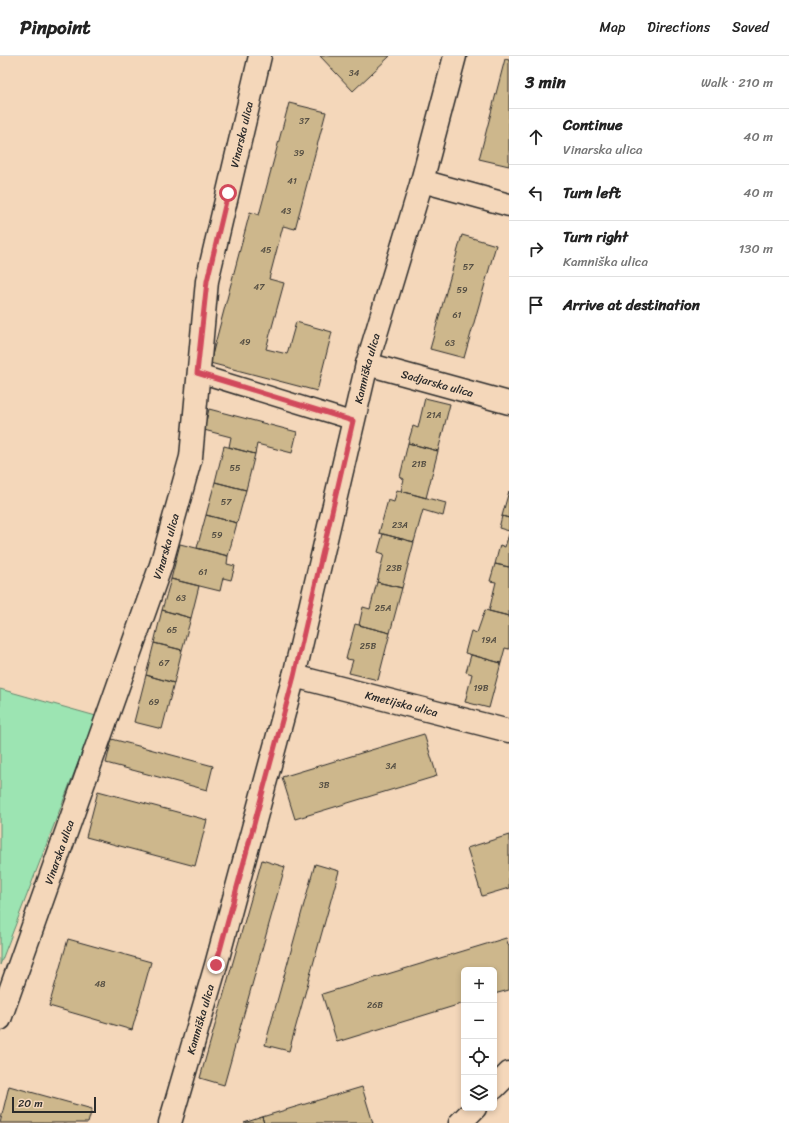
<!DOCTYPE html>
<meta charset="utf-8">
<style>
:root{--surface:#fff;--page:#f6f6f6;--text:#222;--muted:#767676;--line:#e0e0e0}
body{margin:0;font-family:Sriracha,sans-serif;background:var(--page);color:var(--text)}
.controls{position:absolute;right:12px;bottom:12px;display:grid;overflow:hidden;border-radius:6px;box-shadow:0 2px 6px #0003}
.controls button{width:36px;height:36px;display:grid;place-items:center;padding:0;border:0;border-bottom:1px solid var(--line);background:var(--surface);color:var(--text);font:20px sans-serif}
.scale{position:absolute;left:12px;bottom:10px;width:84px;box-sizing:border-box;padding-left:4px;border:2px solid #2b2b2b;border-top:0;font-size:11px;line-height:14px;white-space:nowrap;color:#2b2b2b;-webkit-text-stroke:3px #f4d7ba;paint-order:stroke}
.stop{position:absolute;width:12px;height:12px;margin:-9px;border:3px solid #d1495b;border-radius:50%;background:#fff}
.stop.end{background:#d1495b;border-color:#fff;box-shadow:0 1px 4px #0008}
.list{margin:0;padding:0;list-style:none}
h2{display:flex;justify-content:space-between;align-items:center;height:52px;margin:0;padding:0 16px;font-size:17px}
h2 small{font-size:13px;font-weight:400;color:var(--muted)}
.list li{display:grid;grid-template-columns:26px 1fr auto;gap:12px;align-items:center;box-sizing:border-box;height:56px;padding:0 16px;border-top:1px solid var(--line)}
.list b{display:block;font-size:15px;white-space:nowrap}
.list p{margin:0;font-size:13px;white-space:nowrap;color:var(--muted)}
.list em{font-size:13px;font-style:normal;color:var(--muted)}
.icon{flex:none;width:22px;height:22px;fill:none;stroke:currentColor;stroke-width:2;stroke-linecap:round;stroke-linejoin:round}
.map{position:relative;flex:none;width:509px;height:1067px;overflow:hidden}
header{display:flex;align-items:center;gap:24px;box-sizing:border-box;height:56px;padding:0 20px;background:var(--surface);border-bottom:1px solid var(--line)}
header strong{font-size:19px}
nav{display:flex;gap:22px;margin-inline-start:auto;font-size:14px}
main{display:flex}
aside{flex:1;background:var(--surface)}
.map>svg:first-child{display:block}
.green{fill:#9ce4b2;stroke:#64886e}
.building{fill:#cdb78c;stroke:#2b2b2b}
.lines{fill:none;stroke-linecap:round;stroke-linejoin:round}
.service-casing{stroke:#2b2b2b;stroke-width:20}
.minor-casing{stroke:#2b2b2b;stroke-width:25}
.tertiary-casing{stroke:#2b2b2b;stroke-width:25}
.service{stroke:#f4d7ba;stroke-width:17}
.minor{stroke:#f4d7ba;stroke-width:22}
.tertiary{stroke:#f4d7ba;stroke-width:22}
.route{stroke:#d1495b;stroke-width:5}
.labels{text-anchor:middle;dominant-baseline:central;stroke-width:3.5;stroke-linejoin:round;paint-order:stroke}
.number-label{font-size:9px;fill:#544e43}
.street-label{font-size:11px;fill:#2b2b2b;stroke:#f4d7ba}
</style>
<header>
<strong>Pinpoint</strong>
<nav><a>Map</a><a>Directions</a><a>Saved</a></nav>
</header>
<main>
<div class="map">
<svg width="509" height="1067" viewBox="0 0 509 1067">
<rect width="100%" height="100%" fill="#f4d7ba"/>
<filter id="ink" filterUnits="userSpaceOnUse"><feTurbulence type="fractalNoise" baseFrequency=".025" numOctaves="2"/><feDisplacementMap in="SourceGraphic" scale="8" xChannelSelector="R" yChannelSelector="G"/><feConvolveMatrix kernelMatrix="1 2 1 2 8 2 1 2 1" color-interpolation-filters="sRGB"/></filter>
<g filter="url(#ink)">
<!-- green -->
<path class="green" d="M 0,633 L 96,660 L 0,909 Z"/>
<!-- building -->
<path class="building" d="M 320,0 L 390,0 L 353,35 Z
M 505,3 L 509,4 L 509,110 L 479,103 Z
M 289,47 L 326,56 L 295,173 L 283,170 L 269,223 L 284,227 L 266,293 L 287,298 L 296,266 L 332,276 L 317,335 L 210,307 L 250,156 L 259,159 Z
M 462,179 L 496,189 L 464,302 L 430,293 Z
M 425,342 L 450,348 L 438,395 L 408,387 L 413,370 L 418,372 Z
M 209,353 L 297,376 L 292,397 L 257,388 L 255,398 L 229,391 L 231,381 L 204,374 Z
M 408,387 L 438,395 L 426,442 L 401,435 L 404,423 L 400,421 Z
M 224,390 L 255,398 L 246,434 L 215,426 Z
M 215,426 L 246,434 L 237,467 L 206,459 Z
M 397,434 L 446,447 L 443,460 L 423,454 L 414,486 L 379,477 L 388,444 L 394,446 Z
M 509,435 L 509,462 L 502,460 Z
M 206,459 L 237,467 L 228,500 L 197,492 Z
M 502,460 L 509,462 L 509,475 L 499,472 Z
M 383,478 L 414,486 L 402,532 L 377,526 L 384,498 L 378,496 Z
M 509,478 L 509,511 L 495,508 L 500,489 L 505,491 Z
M 180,488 L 228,500 L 227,508 L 235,510 L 231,524 L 223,522 L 220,535 L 171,523 Z
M 495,508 L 509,511 L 509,560 L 489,555 L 496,526 L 490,525 Z
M 171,523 L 199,530 L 191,562 L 162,554 Z
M 377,526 L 402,532 L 390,577 L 359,569 L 363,551 L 370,553 Z
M 162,554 L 191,562 L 182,594 L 154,587 Z
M 485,554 L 509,560 L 509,593 L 505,592 L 501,607 L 465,597 L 471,575 L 477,577 Z
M 355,568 L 390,577 L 378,624 L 349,617 L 353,604 L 346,603 Z
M 154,587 L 182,594 L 174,627 L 146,619 Z
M 471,599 L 501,607 L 489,652 L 465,646 L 472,618 L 466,616 Z
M 146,619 L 174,627 L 162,673 L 134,666 Z
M 424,678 L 437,720 L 295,763 L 282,721 Z
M 112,683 L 213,710 L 207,734 L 106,707 Z
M 98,735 L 207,764 L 195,810 L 86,781 Z
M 509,779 L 509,832 L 482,840 L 467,792 Z
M 262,804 L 285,811 L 224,1029 L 200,1022 Z
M 315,808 L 339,815 L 289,995 L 265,989 Z
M 506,882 L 509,891 L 509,934 L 494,938 L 494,914 L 464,914 L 464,947 L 337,986 L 322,938 Z
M 68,883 L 151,906 L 132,974 L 49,950 Z
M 9,1030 L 92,1053 L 88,1067 L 0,1067 Z
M 362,1031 L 373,1067 L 264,1067 L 262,1061 Z
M 262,1061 L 264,1067 L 244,1067 Z"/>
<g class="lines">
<defs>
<path id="service" d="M 197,317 L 353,365"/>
<g id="minor">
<path d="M 422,125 L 509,149"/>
<path id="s1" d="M 367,308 L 509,347"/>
<path id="s2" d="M 294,620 L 509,675"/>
<path id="s3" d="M 0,963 L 161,509 L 191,401 L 207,225 L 260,0"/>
<path id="s4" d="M 170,1067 L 216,909 L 294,620 L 367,308 L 422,125 L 455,0"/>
</g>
<path id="tertiary" d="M 494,1032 L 509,1017
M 460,1067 L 475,1052"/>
</defs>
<!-- service casing -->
<use href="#service" class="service-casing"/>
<!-- minor casing -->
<use href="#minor" class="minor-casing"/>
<!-- tertiary casing -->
<use href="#tertiary" class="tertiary-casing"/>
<!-- service -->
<use href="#service" class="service"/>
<!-- minor -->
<use href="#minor" class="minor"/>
<!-- tertiary -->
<use href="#tertiary" class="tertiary"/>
</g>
</g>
<g class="lines" filter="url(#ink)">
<!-- route -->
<path class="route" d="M 216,909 L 294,620 L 353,365 L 197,317 L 207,225 L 228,137"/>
</g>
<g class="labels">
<!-- number labels -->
<g class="number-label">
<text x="354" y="17">34</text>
<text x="304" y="65">37</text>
<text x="299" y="97">39</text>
<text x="292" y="125">41</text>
<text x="286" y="155">43</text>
<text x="266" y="194">45</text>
<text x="468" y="211">57</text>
<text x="259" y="231">47</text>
<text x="462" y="234">59</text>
<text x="457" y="259">61</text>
<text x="245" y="286">49</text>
<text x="450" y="287">63</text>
<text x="434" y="359">21A</text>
<text x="419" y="408">21B</text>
<text x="235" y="412">55</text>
<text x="226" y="446">57</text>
<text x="400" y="469">23A</text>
<text x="217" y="479">59</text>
<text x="394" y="512">23B</text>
<text x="203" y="516">61</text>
<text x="181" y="542">63</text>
<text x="383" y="552">25A</text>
<text x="172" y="574">65</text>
<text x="489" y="584">19A</text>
<text x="368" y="590">25B</text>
<text x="164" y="607">67</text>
<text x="481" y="632">19B</text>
<text x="154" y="646">69</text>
<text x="391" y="710">3A</text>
<text x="324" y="729">3B</text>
<text x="100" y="928">48</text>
<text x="375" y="949">26B</text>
</g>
<!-- street labels -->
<g class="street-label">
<text stroke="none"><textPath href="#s3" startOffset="921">Vinarska ulica</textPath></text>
<text stroke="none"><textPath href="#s4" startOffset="780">Kamniška ulica</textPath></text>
<text stroke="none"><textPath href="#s1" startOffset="73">Sadjarska ulica</textPath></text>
<text stroke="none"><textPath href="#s3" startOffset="501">Vinarska ulica</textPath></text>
<text stroke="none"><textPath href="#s2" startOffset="111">Kmetijska ulica</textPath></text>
<text stroke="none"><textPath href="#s3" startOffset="177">Vinarska ulica</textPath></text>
<text stroke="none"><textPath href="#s4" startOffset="108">Kamniška ulica</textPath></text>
</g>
</g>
</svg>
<div class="controls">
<button>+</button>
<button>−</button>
<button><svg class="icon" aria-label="locate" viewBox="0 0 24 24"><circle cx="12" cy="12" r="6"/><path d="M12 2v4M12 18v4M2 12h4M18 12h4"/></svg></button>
<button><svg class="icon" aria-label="layers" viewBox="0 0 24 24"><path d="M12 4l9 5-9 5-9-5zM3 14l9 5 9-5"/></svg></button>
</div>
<div class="scale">20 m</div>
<div class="stop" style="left:228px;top:137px"></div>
<div class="stop end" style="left:216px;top:909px"></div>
</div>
<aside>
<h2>3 min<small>Walk · 210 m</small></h2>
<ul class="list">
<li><svg class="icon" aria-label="ahead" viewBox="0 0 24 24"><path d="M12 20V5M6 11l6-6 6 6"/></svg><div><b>Continue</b><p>Vinarska ulica</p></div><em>40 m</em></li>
<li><svg class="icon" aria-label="left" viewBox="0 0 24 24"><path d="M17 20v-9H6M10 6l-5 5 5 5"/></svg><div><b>Turn left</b></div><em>40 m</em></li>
<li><svg class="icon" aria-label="right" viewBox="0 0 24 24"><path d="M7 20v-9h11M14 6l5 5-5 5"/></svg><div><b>Turn right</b><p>Kamniška ulica</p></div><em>130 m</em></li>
<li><svg class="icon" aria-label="arrive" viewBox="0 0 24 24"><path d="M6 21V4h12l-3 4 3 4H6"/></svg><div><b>Arrive at destination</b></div></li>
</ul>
</aside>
</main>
